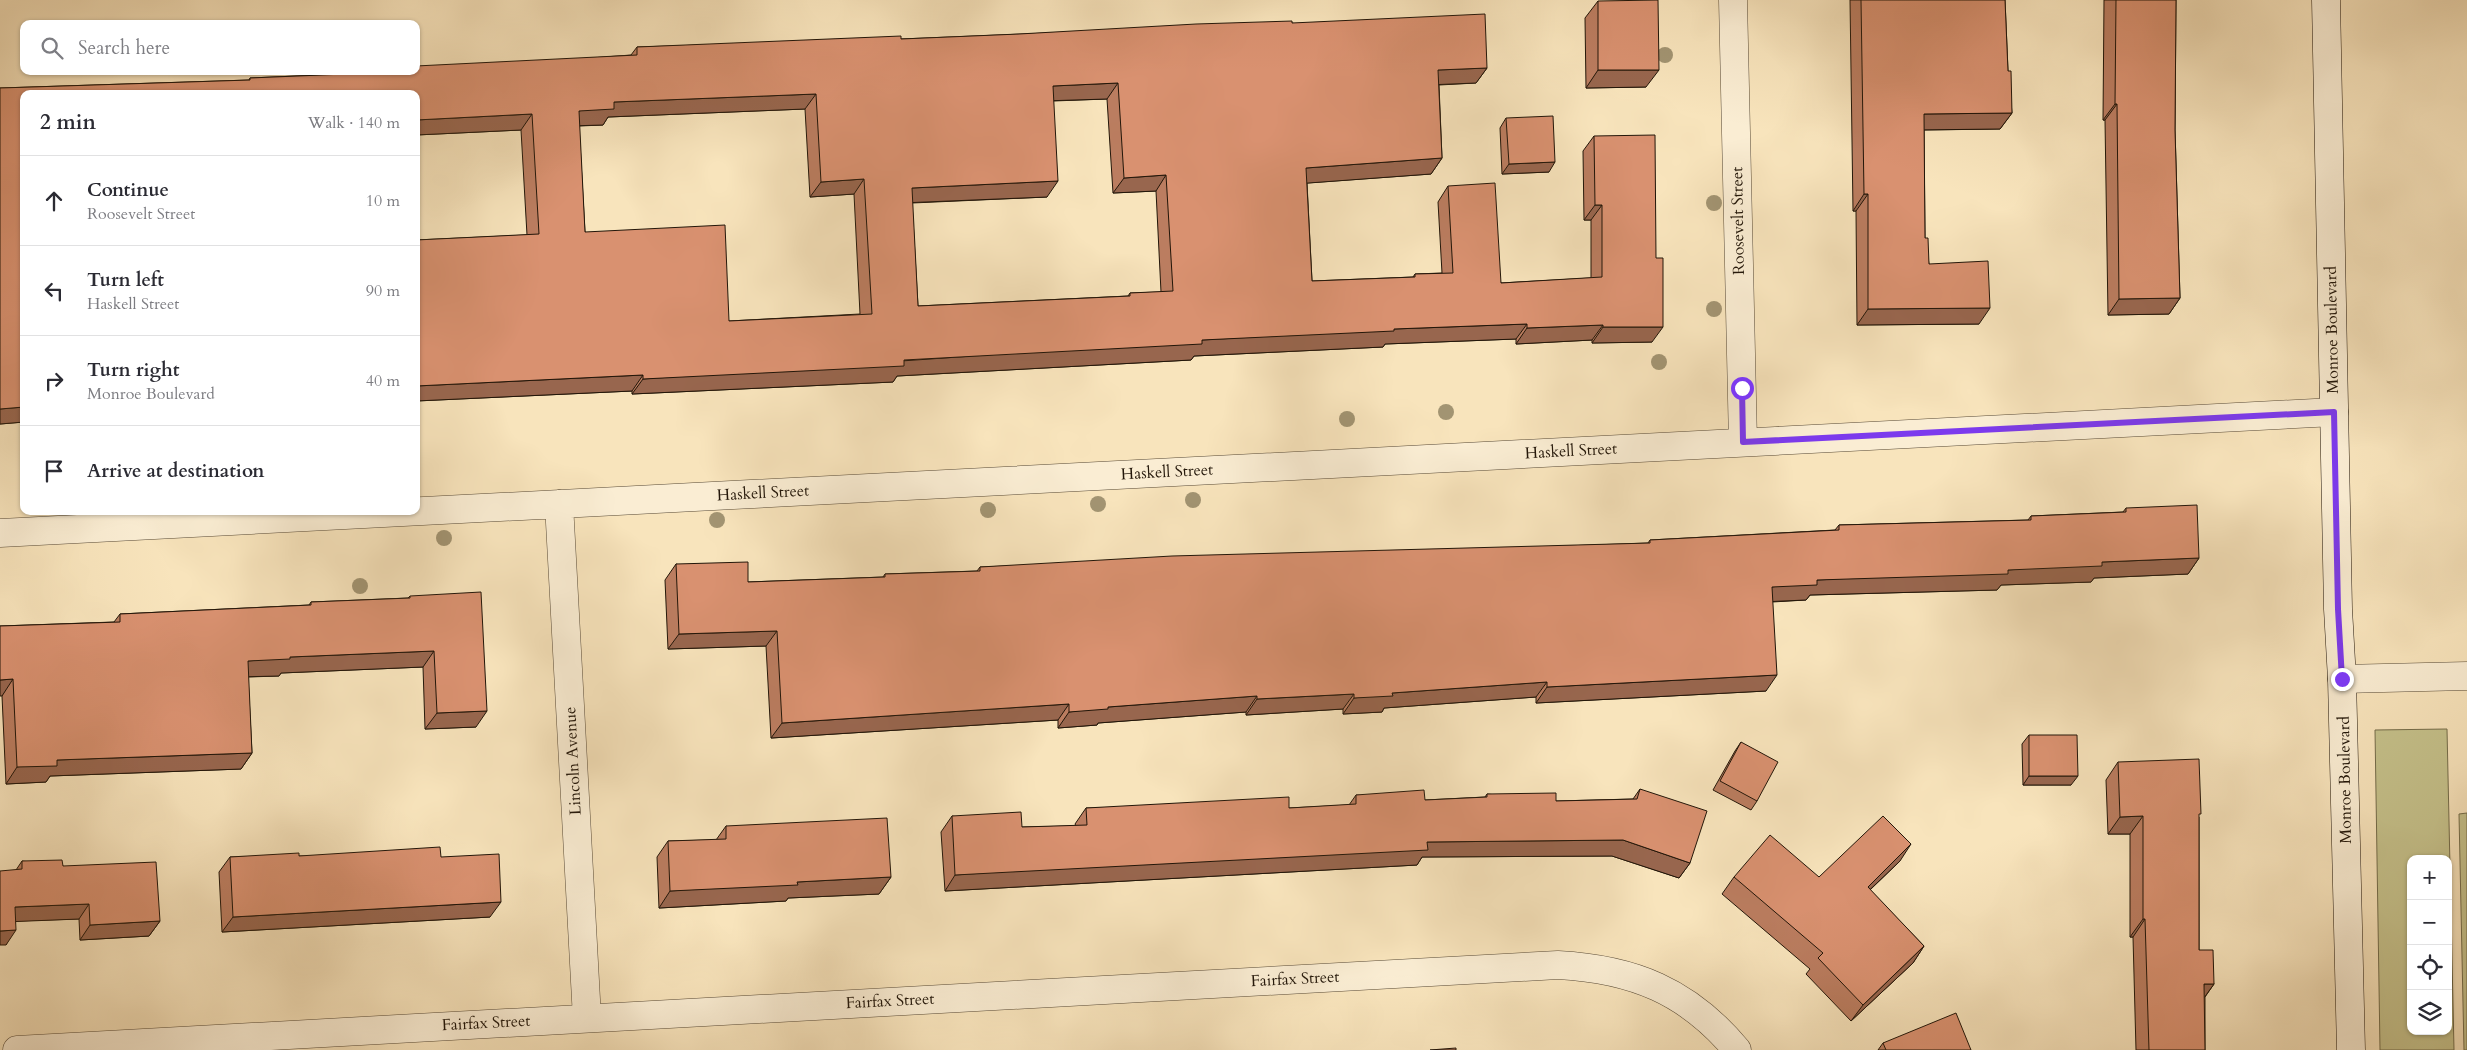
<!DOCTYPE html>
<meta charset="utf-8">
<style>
:root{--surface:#fff;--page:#f2f2f3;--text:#2b2b33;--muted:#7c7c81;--line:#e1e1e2}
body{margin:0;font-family:Cardo,serif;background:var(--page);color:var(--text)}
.controls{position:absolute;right:15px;bottom:15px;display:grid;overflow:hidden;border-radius:10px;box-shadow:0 1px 4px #0004}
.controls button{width:45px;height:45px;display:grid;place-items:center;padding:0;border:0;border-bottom:1px solid var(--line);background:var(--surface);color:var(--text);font:25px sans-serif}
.stop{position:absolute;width:15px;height:15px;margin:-11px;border:4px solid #7c3aed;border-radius:50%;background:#fff}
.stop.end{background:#7c3aed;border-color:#fff;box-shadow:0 1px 5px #0008}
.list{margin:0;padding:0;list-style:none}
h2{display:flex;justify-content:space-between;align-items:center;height:65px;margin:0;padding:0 20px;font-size:21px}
h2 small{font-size:16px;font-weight:400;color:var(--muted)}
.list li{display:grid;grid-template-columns:32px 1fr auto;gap:15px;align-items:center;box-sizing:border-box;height:90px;padding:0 20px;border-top:1px solid var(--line)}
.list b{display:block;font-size:19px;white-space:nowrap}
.list p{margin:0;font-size:16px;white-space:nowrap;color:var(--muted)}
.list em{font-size:16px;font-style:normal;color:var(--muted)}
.icon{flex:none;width:28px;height:28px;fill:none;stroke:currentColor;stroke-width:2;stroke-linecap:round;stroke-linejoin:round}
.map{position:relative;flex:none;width:2467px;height:1050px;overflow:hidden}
.search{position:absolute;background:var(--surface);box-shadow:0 1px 4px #0004;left:20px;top:20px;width:400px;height:55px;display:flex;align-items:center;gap:12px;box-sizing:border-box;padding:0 18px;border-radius:10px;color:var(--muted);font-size:19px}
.panel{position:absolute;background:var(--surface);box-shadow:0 1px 4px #0004;left:20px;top:90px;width:400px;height:425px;border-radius:10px}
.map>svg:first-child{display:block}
.green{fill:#c5c18b;stroke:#746c4a;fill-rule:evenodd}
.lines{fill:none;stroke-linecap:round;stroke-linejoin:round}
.street-casing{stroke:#584a36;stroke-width:29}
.secondary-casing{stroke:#221609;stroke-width:29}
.street{stroke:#faedd3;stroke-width:28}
.secondary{stroke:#faedd3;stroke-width:28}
.tree{fill:#a29472}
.wall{fill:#bb7d60;stroke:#221609;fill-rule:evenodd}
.shaded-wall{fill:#98664e;stroke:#221609}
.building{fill:#d99170;stroke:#221609;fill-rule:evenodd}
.route{stroke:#7c3aed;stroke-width:6}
.labels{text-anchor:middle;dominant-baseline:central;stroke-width:4;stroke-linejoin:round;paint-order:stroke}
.street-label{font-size:16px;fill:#221609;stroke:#faedd3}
</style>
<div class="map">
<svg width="2467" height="1050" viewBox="0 0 2467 1050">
<rect width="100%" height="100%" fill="#f8e4bc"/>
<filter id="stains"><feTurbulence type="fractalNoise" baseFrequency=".004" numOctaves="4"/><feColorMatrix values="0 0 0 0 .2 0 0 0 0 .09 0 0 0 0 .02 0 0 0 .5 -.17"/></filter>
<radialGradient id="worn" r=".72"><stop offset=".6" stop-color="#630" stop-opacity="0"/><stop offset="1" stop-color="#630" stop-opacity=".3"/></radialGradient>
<!-- green -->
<path class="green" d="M 2447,729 L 2454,1050 L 2380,1050 L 2375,730 ZM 2411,859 L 2448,859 L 2448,1031 L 2411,1031 Z
M 2467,813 L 2467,1050 L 2464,1050 L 2459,814 Z"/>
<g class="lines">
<defs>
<path id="street" d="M 1733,0 L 1743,442
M 559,504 L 587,1018
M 0,533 L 2334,412
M 2342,679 L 2467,676
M 17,1050 L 1558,965 C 1633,969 1688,991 1737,1050"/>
<path id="secondary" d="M 2326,0 L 2338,609 L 2342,679 L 2351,1050"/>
</defs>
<!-- street casing -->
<use href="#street" class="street-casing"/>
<!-- secondary casing -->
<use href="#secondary" class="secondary-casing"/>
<!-- street -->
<use href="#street" class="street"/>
<!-- secondary -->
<use href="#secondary" class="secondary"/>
</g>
<!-- trees -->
<g class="tree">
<circle cx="1665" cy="55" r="8"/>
<circle cx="1714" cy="203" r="8"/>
<circle cx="1714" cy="309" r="8"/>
<circle cx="1659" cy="362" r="8"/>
<circle cx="1446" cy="412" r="8"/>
<circle cx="1347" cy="419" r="8"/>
<circle cx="1193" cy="500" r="8"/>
<circle cx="1098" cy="504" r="8"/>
<circle cx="988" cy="510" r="8"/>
<circle cx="717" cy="520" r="8"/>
<circle cx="444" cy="538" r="8"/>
<circle cx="360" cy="586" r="8"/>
</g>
<!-- wall -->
<path class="wall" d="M 1850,0 L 2005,0 L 2008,71 L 2012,113 L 2000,129 L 1924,130 L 1925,238 L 1929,264 L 1979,324 L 1857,325 L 1856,211 L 1853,211 Z
M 2104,0 L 2176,0 L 2175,130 L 2180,298 L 2169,314 L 2108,315 L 2105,120 L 2103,120 Z
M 1598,1 L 1646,87 L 1586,88 L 1585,18 Z
M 1292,23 L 1487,68 L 1476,83 L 1439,85 L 1442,158 L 1431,174 L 1307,183 L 1312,281 L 1413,277 L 1415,274 L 1442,273 L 1438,202 L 1448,186 L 1501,283 L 1591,278 L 1591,220 L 1584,220 L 1583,151 L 1594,136 L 1652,342 L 1592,343 L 1592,340 L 1516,344 L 1516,339 L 1385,344 L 1383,347 L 1194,356 L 1191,360 L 897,376 L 893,382 L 632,394 L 632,391 L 416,401 L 416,240 L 527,235 L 521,130 L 416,135 L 416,94 L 24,94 L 24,422 L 0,424 L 0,88 L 249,80 L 250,78 L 342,74 L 344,71 L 416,71 L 631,55 L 637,47 L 901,39 ZM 1107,99 L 1113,193 L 1156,191 L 1161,292 L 1130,293 L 1128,296 L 918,306 L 912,203 L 1047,197 L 1053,101 ZM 805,109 L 810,197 L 854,194 L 860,314 L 729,321 L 585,232 L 579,126 L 603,125 L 608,117 Z
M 1506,118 L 1549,172 L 1502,174 L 1500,128 Z
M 2126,508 L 2199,558 L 2188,574 L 2094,578 L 2091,582 L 2001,585 L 1997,590 L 1810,595 L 1806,600 L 1772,602 L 1766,691 L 1536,703 L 1536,697 L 1384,708 L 1382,712 L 1343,714 L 1343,709 L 1246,715 L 1246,712 L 1098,723 L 1097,725 L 1058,728 L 1058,720 L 771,738 L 766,646 L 668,649 L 665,580 L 676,564 L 748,582 L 883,577 L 885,574 L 977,571 L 980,567 L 1648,543 L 1650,540 L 1835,530 L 1839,525 L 2028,520 L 2031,516 L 2123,512 Z
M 410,596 L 476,727 L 425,729 L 423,667 L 281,673 L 279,676 L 248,677 L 252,753 L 241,769 L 50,776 L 46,782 L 6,784 L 2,696 L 0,626 L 114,622 L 120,614 L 309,605 L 311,602 L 408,598 Z
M 2029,735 L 2071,785 L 2023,785 L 2022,744 Z
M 1741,742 L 1757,801 L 1751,810 L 1713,790 L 1735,751 Z
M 2118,762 L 2199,817 L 2199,950 L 2214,984 L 2205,997 L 2205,1050 L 2136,1050 L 2133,937 L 2130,937 L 2130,834 L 2108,834 L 2106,780 Z
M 1640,789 L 1690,863 L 1679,878 L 1612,856 L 1422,857 L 1417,865 L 945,891 L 941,832 L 952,816 L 1022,827 L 1076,826 L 1075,824 L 1086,808 L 1289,808 L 1349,805 L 1356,795 L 1425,800 L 1485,797 L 1487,794 L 1556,801 L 1633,799 Z
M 726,826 L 891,877 L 879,894 L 788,898 L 786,901 L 659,908 L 657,857 L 668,841 L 716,840 Z
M 299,856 L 441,857 L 490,917 L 222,932 L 219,872 L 230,857 Z
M 22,861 L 63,866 L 160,921 L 149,936 L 80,940 L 79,919 L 16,921 L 6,945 L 16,870 Z
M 1900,861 L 1870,890 L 1924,946 L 1913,963 L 1851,1021 L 1806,974 L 1810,969 L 1722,894 L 1734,877 L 1819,877 Z
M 1883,1043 L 1971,1050 L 1878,1050 Z"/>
<!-- shaded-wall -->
<path class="shaded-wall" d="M 1487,68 L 1476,83 L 1427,85 L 1438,70 Z
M 1598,70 L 1659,70 L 1646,87 L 1586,88 Z
M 1118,83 L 1107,99 L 1042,101 L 1053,86 Z
M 816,94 L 805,109 L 608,117 L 603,125 L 568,126 L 579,111 L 614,102 Z
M 2115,104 L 2117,104 L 2105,120 L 2103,120 Z
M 2012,113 L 2000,129 L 1913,130 L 1924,114 Z
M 532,114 L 521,130 L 416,135 L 416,120 Z
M 1442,158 L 1431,174 L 1295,184 L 1306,168 Z
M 1555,162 L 1549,172 L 1502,174 L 1509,164 Z
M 1166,175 L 1156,191 L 1113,193 L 1124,178 Z
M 864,179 L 854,194 L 810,197 L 821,182 Z
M 1058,181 L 1047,197 L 901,203 L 912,188 Z
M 1864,194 L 1868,194 L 1856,211 L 1853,211 Z
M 1595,205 L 1602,205 L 1591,220 L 1584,220 Z
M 2180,298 L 2169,314 L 2108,315 L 2119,299 Z
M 1990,308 L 1979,324 L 1857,325 L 1868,309 Z
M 1527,324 L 1516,339 L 1385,344 L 1383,347 L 1194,356 L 1191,360 L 897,376 L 893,382 L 632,394 L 643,379 L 1202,340 L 1394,329 Z
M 1603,325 L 1592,340 L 1516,344 L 1527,328 Z
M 1603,327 L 1663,327 L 1652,342 L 1592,343 Z
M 643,375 L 632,391 L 416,401 L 416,386 Z
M 24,407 L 24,422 L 0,424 L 0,409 Z
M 2199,558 L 2188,574 L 2094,578 L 2091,582 L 2001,585 L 1997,590 L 1810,595 L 1806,600 L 1761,602 L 1772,587 L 1817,580 L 2008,570 L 2102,562 Z
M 777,631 L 766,646 L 668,649 L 679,634 Z
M 434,651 L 423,667 L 281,673 L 279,676 L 236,677 L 248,661 L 290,657 Z
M 1777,675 L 1766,691 L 1536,703 L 1547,687 Z
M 13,679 L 2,696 L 0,696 L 0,680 Z
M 1547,682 L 1536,697 L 1384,708 L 1382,712 L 1343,714 L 1354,698 L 1392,693 Z
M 1354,694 L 1343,709 L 1246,715 L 1257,699 Z
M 1257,696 L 1246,712 L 1098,723 L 1097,725 L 1058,728 L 1069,712 L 1108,707 Z
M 1069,704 L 1058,720 L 771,738 L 782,723 Z
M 487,711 L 476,727 L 425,729 L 437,713 Z
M 252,753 L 241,769 L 50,776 L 46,782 L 6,784 L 17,767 L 57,760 Z
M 2029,776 L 2078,776 L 2071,785 L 2023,785 Z
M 2143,816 L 2130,834 L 2108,834 L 2120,817 Z
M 1623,840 L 1690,863 L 1679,878 L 1612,856 L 1422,857 L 1417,865 L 945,891 L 955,875 L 1427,842 Z
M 1911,844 L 1900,861 L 1856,903 L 1868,887 Z
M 891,877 L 879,894 L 788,898 L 786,901 L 659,908 L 670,891 L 797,882 Z
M 501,902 L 490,917 L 222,932 L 233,917 Z
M 89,904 L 79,919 L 4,922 L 15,907 Z
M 2143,919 L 2145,919 L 2133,937 L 2130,937 Z
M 160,921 L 149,936 L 80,940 L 90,925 Z
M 16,930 L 6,945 L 0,945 L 0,931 Z
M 1924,946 L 1913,963 L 1851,1021 L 1863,1005 Z
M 2204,984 L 2214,984 L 2201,1002 Z"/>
<!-- building -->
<path class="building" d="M 1658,0 L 1659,70 L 1598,70 L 1598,1 Z
M 1861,0 L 2005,0 L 2008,71 L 2011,71 L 2012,113 L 1924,114 L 1925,238 L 1928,238 L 1929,264 L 1988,261 L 1990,308 L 1868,309 L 1868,194 L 1864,194 Z
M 2116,0 L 2176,0 L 2175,130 L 2180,298 L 2119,299 L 2117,104 L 2115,104 Z
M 1485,14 L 1487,68 L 1438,70 L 1442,158 L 1306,168 L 1312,281 L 1415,277 L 1415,274 L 1453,273 L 1448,186 L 1495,183 L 1501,283 L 1602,277 L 1602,205 L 1595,205 L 1594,136 L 1655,135 L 1656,258 L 1663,258 L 1663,327 L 1603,327 L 1603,325 L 1527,328 L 1527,324 L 1394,329 L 1394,331 L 1202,340 L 1202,344 L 904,360 L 904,366 L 643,379 L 643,375 L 416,386 L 416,240 L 539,234 L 532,114 L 416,120 L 416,94 L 24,94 L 24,407 L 0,409 L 0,88 L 250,80 L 250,78 L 345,74 L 345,71 L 416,71 L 416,66 L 637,55 L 637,47 L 901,36 L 901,39 L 1019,34 L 1196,24 L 1292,21 L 1292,23 ZM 1118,83 L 1124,178 L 1166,175 L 1173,291 L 1130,293 L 1130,296 L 918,306 L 912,188 L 1058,181 L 1053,86 ZM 816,94 L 821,182 L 864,179 L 872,314 L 729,321 L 725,225 L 585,232 L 579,111 L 614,109 L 614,102 Z
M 1553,116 L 1555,162 L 1509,164 L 1506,118 Z
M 2197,505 L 2199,558 L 2102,562 L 2102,566 L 2008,570 L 2008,574 L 1817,580 L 1817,585 L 1772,587 L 1777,675 L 1547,687 L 1547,682 L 1392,693 L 1393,696 L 1354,698 L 1354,694 L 1257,699 L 1257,696 L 1108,707 L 1108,709 L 1069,712 L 1069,704 L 782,723 L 777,631 L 679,634 L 676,564 L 748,562 L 748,582 L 885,577 L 885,574 L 980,571 L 980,567 L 1172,556 L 1650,543 L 1650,540 L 1839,530 L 1839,525 L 2031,520 L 2031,516 L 2126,512 L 2126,508 Z
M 481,592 L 487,711 L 437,713 L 434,651 L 290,657 L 290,659 L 248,661 L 252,753 L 57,760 L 57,766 L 17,767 L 13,679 L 0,680 L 0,626 L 120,622 L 120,614 L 311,605 L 311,602 L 410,598 L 410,596 Z
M 2029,735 L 2077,735 L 2078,776 L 2029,776 Z
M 1741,742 L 1778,762 L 1757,801 L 1720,781 Z
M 2199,759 L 2201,814 L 2199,814 L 2199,950 L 2213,950 L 2214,984 L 2204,984 L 2205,1050 L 2149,1050 L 2145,919 L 2143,919 L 2143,816 L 2120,817 L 2118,762 Z
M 1640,789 L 1707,811 L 1690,863 L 1623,840 L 1427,842 L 1428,850 L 955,875 L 952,816 L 1021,812 L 1022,827 L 1087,825 L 1086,808 L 1289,797 L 1289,808 L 1356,804 L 1356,795 L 1424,790 L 1425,800 L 1487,797 L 1487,794 L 1556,793 L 1556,801 L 1637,799 Z
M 1883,816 L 1911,844 L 1868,887 L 1924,946 L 1863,1005 L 1818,958 L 1823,953 L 1734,877 L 1770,835 L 1819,877 Z
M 887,818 L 891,877 L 797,882 L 798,885 L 670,891 L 668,841 L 726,839 L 726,826 Z
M 440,847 L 441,857 L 499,854 L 501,902 L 233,917 L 230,857 L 299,853 L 299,856 Z
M 62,860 L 63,866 L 156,862 L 160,921 L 90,925 L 89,904 L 15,907 L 16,930 L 0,931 L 0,871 L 22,869 L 22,861 Z
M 1956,1013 L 1971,1050 L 1886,1050 L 1883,1043 Z
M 1456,1048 L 1456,1050 L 1430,1050 Z"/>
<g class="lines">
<!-- route -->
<path class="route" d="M 1742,388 L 1743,442 L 2334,412 L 2338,609 L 2342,679"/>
</g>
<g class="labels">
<!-- street labels -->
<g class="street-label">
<text transform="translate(1738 221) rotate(-91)">Roosevelt Street</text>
<text transform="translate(2332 330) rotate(-91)">Monroe Boulevard</text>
<text transform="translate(1571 451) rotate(-3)">Haskell Street</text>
<text transform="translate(1167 472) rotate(-3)">Haskell Street</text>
<text transform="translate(763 493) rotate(-3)">Haskell Street</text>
<text transform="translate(573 761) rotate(-93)">Lincoln Avenue</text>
<text transform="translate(2345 780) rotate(-91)">Monroe Boulevard</text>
<text transform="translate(1295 979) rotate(-3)">Fairfax Street</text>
<text transform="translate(890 1001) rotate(-3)">Fairfax Street</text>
<text transform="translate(486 1023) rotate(-3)">Fairfax Street</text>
</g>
</g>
<rect width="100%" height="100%" filter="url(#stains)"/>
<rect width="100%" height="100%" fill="url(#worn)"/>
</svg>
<div class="controls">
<button>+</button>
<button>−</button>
<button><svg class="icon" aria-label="locate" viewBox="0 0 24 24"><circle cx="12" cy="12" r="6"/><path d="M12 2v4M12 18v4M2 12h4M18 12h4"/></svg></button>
<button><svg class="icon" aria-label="layers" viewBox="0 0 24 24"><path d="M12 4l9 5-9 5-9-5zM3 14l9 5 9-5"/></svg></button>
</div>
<div class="stop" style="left:1742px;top:388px"></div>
<div class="stop end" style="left:2342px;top:679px"></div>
<div class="search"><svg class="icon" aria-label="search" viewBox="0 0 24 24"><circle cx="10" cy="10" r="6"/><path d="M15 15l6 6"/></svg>Search here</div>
<section class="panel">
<h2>2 min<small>Walk · 140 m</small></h2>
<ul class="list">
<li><svg class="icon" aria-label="ahead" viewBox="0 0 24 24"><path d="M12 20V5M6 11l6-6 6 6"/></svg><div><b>Continue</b><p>Roosevelt Street</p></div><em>10 m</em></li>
<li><svg class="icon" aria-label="left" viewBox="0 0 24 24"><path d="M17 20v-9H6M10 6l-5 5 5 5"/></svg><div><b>Turn left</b><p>Haskell Street</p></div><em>90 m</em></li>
<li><svg class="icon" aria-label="right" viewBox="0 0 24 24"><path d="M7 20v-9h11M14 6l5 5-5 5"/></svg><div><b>Turn right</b><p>Monroe Boulevard</p></div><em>40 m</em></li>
<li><svg class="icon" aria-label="arrive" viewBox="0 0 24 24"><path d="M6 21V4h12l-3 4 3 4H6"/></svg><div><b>Arrive at destination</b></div></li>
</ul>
</section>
</div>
